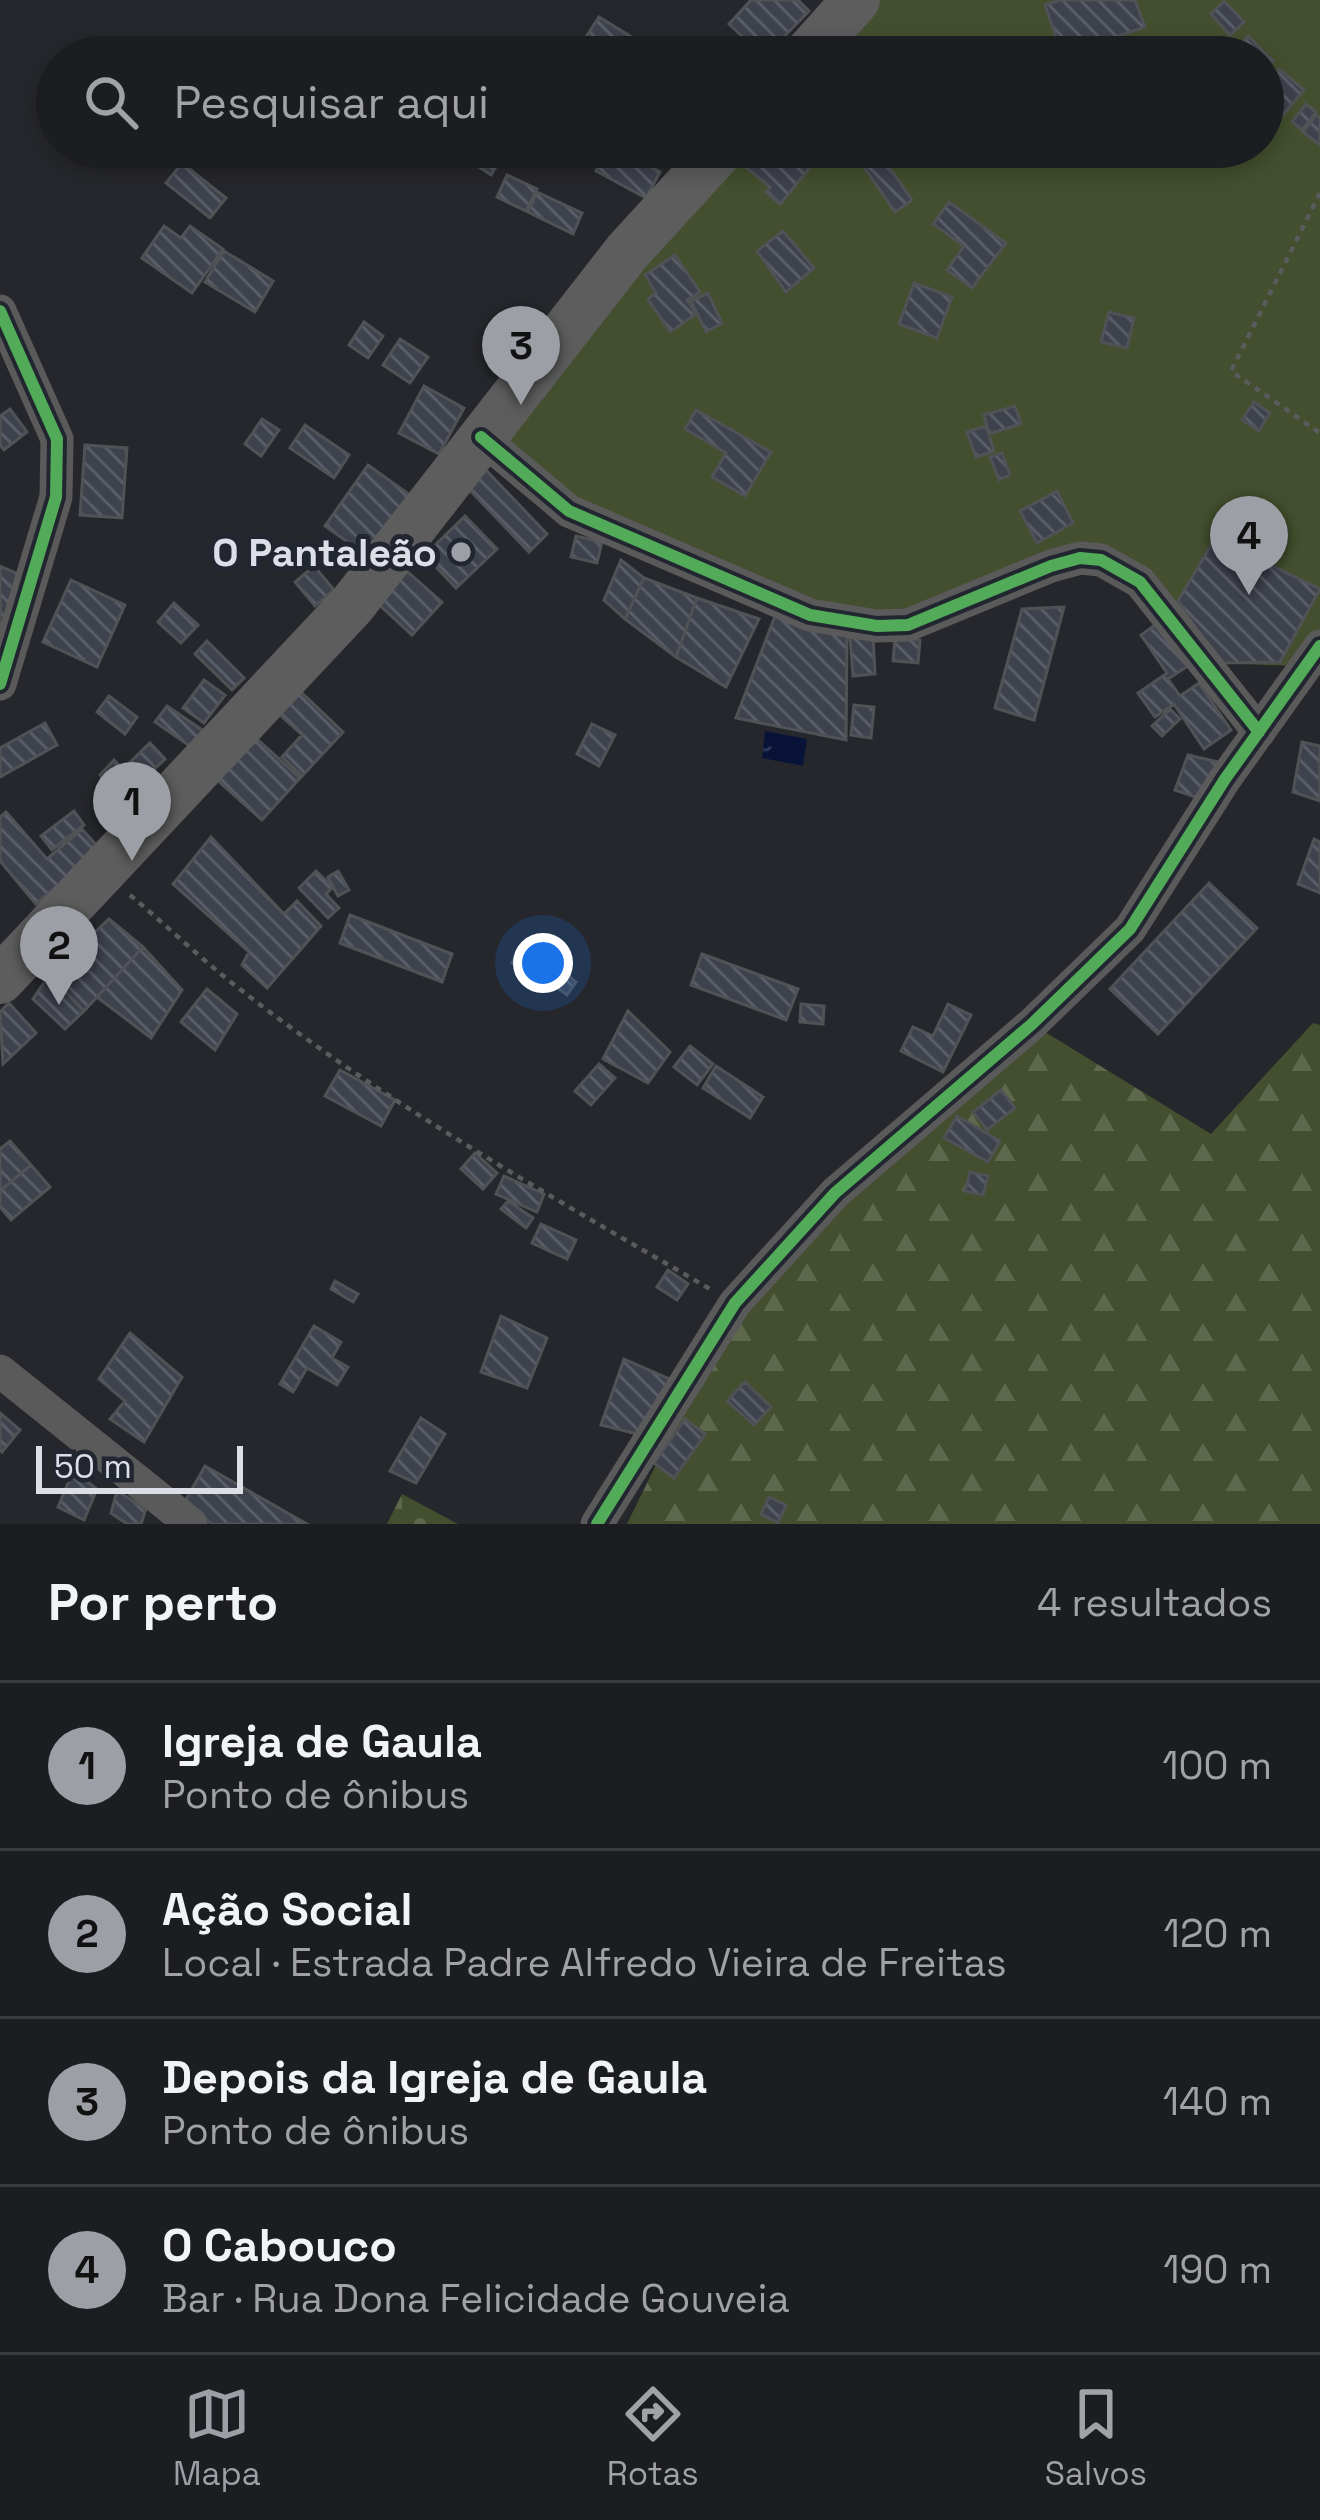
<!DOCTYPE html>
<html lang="pt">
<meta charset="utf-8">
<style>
:root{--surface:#1c1d21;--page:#25262a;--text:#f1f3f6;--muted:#a0a2a5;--line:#3a3b3f;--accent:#9c9fa5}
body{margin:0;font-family:"Space Grotesk",sans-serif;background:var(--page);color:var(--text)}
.scale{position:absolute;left:36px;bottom:30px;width:207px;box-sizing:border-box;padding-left:12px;border:6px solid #dcdfe6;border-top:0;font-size:33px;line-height:42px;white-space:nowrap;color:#dcdfe6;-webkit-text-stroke:9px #222630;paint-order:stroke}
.you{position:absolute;left:543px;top:963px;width:42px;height:42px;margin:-30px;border:9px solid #fff;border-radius:50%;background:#1a73e8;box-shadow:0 0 0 18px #1a73e833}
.badge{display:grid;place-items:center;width:78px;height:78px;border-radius:50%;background:var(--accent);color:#111;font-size:39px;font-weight:700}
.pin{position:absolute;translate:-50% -99px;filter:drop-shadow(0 3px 6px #0008)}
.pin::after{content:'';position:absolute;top:63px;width:42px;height:36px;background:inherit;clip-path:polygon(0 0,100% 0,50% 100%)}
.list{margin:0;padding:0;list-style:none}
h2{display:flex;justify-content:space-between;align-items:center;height:156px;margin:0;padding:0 48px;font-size:51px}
h2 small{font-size:39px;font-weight:400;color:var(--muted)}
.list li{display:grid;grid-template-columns:78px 1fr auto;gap:36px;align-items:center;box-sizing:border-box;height:168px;padding:0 48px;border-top:3px solid var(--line)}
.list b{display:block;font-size:45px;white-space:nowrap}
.list p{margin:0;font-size:39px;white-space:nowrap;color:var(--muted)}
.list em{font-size:39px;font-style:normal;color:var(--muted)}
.icon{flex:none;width:66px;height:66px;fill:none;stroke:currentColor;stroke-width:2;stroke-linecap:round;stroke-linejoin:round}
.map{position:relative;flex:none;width:1320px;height:1524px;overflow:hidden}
.search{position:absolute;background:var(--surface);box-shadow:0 6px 18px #0003;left:36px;right:36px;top:36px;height:132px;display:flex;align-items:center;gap:30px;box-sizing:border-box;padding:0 42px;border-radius:66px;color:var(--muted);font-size:45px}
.sheet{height:828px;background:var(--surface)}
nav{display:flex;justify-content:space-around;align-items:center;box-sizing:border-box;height:168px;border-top:3px solid var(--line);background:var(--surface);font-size:33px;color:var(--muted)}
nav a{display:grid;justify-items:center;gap:6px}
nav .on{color:var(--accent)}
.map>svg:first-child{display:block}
.grass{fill:#434f2e}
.forest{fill:url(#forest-firs)}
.cemetery{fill:url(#cemetery-stones)}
.water{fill:url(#water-ripples)}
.building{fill:url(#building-back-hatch);stroke:#505256;stroke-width:3}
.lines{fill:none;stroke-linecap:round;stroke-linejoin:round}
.path{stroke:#5a5b5c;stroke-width:4.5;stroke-dasharray:6 6;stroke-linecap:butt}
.street{stroke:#5a5a5a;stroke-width:33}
.secondary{stroke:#5c5d5c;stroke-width:48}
.cycleway-casing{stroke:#222630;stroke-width:20}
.cycleway{stroke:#51ab58;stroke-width:12}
.poi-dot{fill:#9c9fa5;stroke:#222630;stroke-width:4.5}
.labels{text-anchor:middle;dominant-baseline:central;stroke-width:10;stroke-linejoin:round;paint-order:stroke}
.poi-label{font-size:39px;font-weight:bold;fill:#dcdfe6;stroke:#222630;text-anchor:end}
</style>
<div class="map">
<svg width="1320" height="1524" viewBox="0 0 1320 1524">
<defs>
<pattern id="forest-firs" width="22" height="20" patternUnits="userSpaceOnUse" patternTransform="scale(3)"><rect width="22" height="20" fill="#434f2e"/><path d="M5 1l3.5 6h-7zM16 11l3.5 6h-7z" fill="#5e684c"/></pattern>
<pattern id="cemetery-stones" width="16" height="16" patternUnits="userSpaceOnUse" patternTransform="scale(3)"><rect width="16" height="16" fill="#434f2e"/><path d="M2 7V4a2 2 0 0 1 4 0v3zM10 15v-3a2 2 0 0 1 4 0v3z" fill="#5e684c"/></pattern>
<pattern id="water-ripples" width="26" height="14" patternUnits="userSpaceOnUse" patternTransform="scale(3)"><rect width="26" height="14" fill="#081337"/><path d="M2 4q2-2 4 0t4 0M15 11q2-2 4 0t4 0" fill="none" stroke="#2b3554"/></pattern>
<pattern id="building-back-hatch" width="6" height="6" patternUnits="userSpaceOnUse" patternTransform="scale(3)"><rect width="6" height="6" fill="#3e424d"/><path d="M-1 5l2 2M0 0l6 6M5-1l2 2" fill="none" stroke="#595d67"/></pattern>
</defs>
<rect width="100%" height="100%" fill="#26272c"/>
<!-- grass -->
<path class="grass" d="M 871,0 L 1320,0 L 1320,643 L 1293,666 L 1218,663 L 1178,601 L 1155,600 L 1101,560 L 877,626 L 569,511 L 481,437 L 729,147 L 1263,147 L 1263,57 L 816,57 Z"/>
<!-- forest -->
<path class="forest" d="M 1313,1023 L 1320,1025 L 1320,1524 L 627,1524 L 735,1303 L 1032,1024 L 1211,1134 Z"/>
<!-- cemetery -->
<path class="cemetery" d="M 402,1494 L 458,1524 L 387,1524 Z"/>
<!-- water -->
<path class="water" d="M 765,731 L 807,739 L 803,766 L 762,758 Z"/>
<!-- building -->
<path class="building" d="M 751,0 L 798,0 L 809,11 L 764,57 L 729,24 Z
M 1060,0 L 1135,0 L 1145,27 L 1062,55 L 1045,5 Z
M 1224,1 L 1244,22 L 1230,35 L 1211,14 Z
M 599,17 L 630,36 L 617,57 L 573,57 Z
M 1248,36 L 1273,61 L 1263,71 L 1263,57 L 1248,57 L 1237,47 Z
M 891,39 L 920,57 L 880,57 Z
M 1279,69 L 1304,90 L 1283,115 L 1263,98 L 1263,88 Z
M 1306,104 L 1316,112 L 1302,130 L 1292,122 Z
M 1316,115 L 1320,118 L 1320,145 L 1303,132 Z
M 609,147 L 631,147 L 627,155 L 660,172 L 646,198 L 596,171 Z
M 758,147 L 766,147 L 782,160 L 793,147 L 827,147 L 780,204 L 766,192 L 770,187 L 743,165 Z
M 865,147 L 875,147 L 912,200 L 895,212 L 855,154 Z
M 470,150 L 496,167 L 491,175 L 465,158 Z
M 182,163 L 226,198 L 210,218 L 166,183 Z
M 507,175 L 537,189 L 526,211 L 497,197 Z
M 537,192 L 582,213 L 573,234 L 528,212 Z
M 949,202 L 1006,243 L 972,288 L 947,270 L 964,246 L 933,224 Z
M 164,226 L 181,238 L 190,226 L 223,249 L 192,293 L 142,258 Z
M 783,231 L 814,268 L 786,292 L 757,251 Z
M 224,251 L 273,281 L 255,312 L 205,282 Z
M 675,255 L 700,292 L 687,300 L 696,314 L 670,332 L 648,299 L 656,293 L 645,275 Z
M 914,283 L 952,297 L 937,338 L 899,324 Z
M 708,293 L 722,323 L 706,332 L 691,301 Z
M 1109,312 L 1134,318 L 1127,348 L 1101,342 Z
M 364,322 L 383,336 L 368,358 L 349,345 Z
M 400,339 L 428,357 L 410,383 L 383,365 Z
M 424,386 L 464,408 L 439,454 L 399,433 Z
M 1254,402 L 1270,413 L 1259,431 L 1242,420 Z
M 1015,406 L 1021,424 L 989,434 L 984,415 Z
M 10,409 L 27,432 L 4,450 L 0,445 L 0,416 Z
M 696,410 L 771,452 L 745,496 L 712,477 L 726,453 L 685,429 Z
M 262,419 L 279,430 L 261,456 L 245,444 Z
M 305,425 L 349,455 L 334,478 L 290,448 Z
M 986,426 L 994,451 L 976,457 L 967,432 Z
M 85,445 L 127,448 L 122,518 L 80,515 Z
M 1002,453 L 1010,475 L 999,480 L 990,457 Z
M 368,465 L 410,495 L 367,556 L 325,526 Z
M 484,468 L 547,534 L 529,552 L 465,485 Z
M 1057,491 L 1073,523 L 1037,543 L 1020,511 Z
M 465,516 L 497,549 L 456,588 L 425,555 Z
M 576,536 L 602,542 L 597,563 L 571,557 Z
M 1215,538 L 1320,589 L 1280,662 L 1218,663 L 1178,601 Z
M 621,560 L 644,578 L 625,619 L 604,600 Z
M 0,566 L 25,577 L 0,629 Z
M 314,566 L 334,590 L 315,606 L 295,582 Z
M 402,567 L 442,602 L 412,635 L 373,599 Z
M 644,578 L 697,598 L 676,657 L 625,619 Z
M 71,580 L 125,605 L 97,667 L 43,642 Z
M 697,598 L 759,619 L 726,687 L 676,657 Z
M 174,603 L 198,625 L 181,643 L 158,622 Z
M 1064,607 L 1034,720 L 995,708 L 1022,609 Z
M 775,616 L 847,635 L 846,740 L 736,718 Z
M 1159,622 L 1189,665 L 1168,679 L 1180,696 L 1199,683 L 1231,730 L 1204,749 L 1174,704 L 1155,717 L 1138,693 L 1167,673 L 1141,635 Z
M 873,635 L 875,674 L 853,676 L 850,636 Z
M 895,638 L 920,640 L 918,663 L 893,661 Z
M 207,641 L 244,678 L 232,690 L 195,654 Z
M 204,680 L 225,695 L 204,723 L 183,708 Z
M 300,691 L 343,732 L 302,776 L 282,757 L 302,735 L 279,714 Z
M 109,696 L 137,717 L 125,734 L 97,712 Z
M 854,705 L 874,707 L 871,738 L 851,735 Z
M 167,706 L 205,732 L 194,749 L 155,722 Z
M 1170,709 L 1180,719 L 1162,736 L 1152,726 Z
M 45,723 L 57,745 L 0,777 L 0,748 Z
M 592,724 L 615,735 L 599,766 L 577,754 Z
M 256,738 L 300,778 L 262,820 L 217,780 Z
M 1302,742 L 1320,746 L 1320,801 L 1293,792 Z
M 150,743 L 165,759 L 142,781 L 127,765 Z
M 1188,755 L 1227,764 L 1204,800 L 1175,790 Z
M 114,760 L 150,796 L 136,811 L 100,775 Z
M 74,811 L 84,825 L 52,850 L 41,836 Z
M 6,812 L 47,859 L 82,829 L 100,849 L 36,904 L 0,861 L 0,817 Z
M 211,837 L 284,914 L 297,901 L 321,926 L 267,988 L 242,965 L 249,952 L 173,884 Z
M 1314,839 L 1320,842 L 1320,893 L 1298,884 Z
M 316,871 L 333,887 L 326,894 L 339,908 L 328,918 L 299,888 Z
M 338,871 L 349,890 L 338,896 L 328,877 Z
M 1209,883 L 1257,928 L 1158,1034 L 1110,989 Z
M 350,915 L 452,954 L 442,982 L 340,943 Z
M 109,919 L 143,947 L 84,1011 L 49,975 Z
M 143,947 L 182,990 L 151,1038 L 97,997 Z
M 521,948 L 552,966 L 544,981 L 512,963 Z
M 702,954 L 798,989 L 786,1020 L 691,985 Z
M 559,969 L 576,982 L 567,995 L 549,982 Z
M 49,975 L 84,1011 L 65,1029 L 33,999 Z
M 207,989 L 237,1014 L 215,1050 L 181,1022 Z
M 9,1003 L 36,1033 L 3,1064 L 0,1012 Z
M 801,1004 L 824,1006 L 823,1024 L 800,1022 Z
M 948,1004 L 971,1015 L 943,1072 L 901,1051 L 913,1027 L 933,1036 Z
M 628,1011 L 670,1052 L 648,1083 L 603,1059 Z
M 690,1046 L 713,1064 L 697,1085 L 674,1067 Z
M 599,1064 L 615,1078 L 591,1105 L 575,1091 Z
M 716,1066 L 763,1097 L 750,1118 L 703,1088 Z
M 340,1070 L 395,1100 L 381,1126 L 325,1096 Z
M 1001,1090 L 1015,1108 L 987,1130 L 973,1112 Z
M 957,1116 L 1000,1141 L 988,1162 L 944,1138 Z
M 10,1141 L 31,1165 L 0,1191 L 0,1149 Z
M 475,1153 L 497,1173 L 483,1189 L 461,1169 Z
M 31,1165 L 50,1187 L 11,1220 L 0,1207 L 0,1191 Z
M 970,1172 L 988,1176 L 983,1195 L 965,1191 Z
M 504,1176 L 544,1194 L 537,1212 L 496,1194 Z
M 508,1201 L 533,1218 L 526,1228 L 501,1209 Z
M 541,1224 L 576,1240 L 567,1259 L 532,1243 Z
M 668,1270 L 688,1284 L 677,1300 L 657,1287 Z
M 335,1281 L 358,1294 L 353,1302 L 331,1289 Z
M 501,1316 L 547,1338 L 527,1388 L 481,1372 Z
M 314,1326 L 341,1342 L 332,1358 L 348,1367 L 337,1385 L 307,1368 L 293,1392 L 280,1384 Z
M 130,1333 L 182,1377 L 144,1442 L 110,1419 L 125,1401 L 99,1379 Z
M 624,1359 L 674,1381 L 641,1435 L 601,1425 Z
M 745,1382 L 771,1407 L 754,1425 L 727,1401 Z
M 0,1413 L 20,1430 L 2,1452 L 0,1450 Z
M 421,1418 L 445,1434 L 416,1483 L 390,1471 Z
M 685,1419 L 705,1434 L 674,1478 L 654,1463 Z
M 205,1466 L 307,1524 L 212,1524 L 184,1503 Z
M 73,1471 L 97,1489 L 84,1520 L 58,1507 Z
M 117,1491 L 146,1509 L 141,1524 L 127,1524 L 111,1513 Z
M 769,1497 L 786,1505 L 778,1523 L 761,1514 Z"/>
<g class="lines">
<!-- path -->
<path class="path" d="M 1320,193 L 1231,371 L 1320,433
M 130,895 C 167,926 202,960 241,990 C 387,1104 550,1196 710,1289"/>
<!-- street -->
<path class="street" d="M 0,311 L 57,439 L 56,497 L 0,684
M 481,437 L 569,511 L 810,615 L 877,626 L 908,625 L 1051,566 L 1080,558 L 1101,560 L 1140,582 L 1259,732
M 0,1371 L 191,1524
M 597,1524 L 735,1303 L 835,1193 L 1032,1024 L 1130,929 L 1225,779 L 1320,646"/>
<!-- secondary -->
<path class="secondary" d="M 805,57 L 856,0
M 0,980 L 352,605 L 627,252 L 723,147"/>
<defs>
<path id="cycleway" d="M 0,311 L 57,439 L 56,497 L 0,684
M 481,437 L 569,511 L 810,615 L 877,626 L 908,625 L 1051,566 L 1080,558 L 1101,560 L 1140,582 L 1259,732
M 597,1524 L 735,1303 L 835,1193 L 1032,1024 L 1130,929 L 1225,779 L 1320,646"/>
</defs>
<!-- cycleway casing -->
<use href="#cycleway" class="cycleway-casing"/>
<!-- cycleway -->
<use href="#cycleway" class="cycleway"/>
</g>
<!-- markers -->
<circle class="poi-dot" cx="461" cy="552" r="12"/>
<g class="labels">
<!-- poi labels -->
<g class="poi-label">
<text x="437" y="552">O Pantaleão</text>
</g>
</g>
</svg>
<div class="scale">50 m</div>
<div class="you"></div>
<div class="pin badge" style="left:132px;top:861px">1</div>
<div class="pin badge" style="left:59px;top:1005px">2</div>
<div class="pin badge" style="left:521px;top:405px">3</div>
<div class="pin badge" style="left:1249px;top:595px">4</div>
<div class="search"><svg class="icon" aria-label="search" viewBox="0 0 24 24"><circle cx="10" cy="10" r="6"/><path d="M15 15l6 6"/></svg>Pesquisar aqui</div>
</div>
<section class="sheet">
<h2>Por perto<small>4 resultados</small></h2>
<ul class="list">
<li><span class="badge">1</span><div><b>Igreja de Gaula</b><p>Ponto de ônibus</p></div><em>100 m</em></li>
<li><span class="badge">2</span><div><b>Ação Social</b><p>Local · Estrada Padre Alfredo Vieira de Freitas</p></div><em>120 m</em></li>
<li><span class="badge">3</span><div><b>Depois da Igreja de Gaula</b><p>Ponto de ônibus</p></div><em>140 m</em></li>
<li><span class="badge">4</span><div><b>O Cabouco</b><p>Bar · Rua Dona Felicidade Gouveia</p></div><em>190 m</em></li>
</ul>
</section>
<nav>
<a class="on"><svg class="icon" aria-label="map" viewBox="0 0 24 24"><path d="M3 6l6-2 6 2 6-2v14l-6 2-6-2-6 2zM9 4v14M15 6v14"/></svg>Mapa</a>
<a><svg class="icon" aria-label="directions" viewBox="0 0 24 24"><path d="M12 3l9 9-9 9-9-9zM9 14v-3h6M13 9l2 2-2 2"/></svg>Rotas</a>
<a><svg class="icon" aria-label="saved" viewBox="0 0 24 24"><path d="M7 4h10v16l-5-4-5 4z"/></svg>Salvos</a>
</nav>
